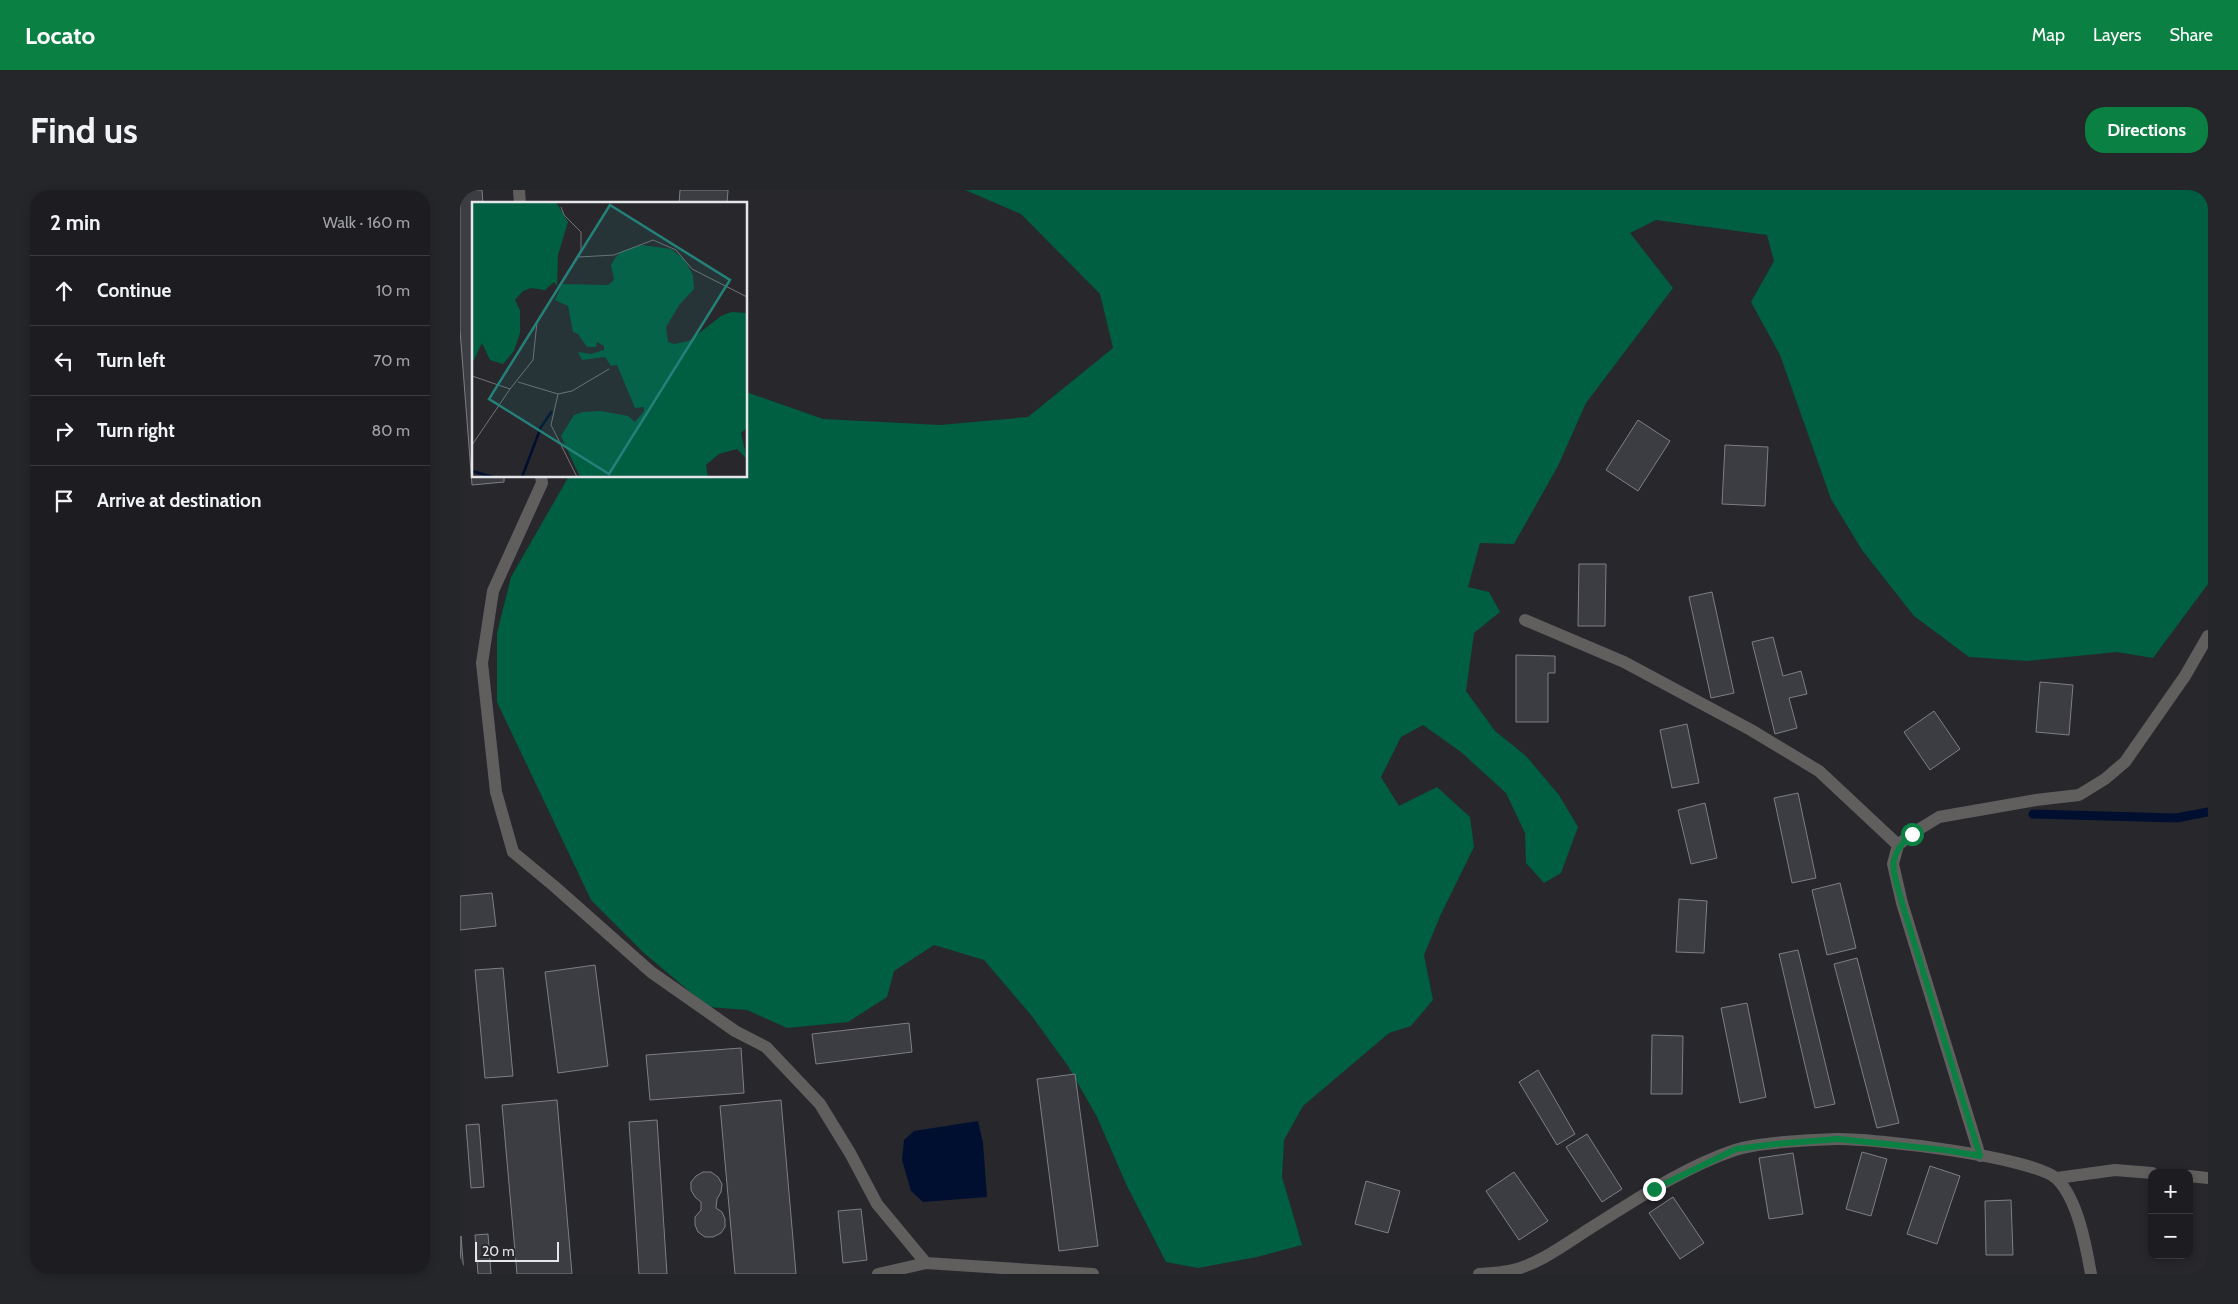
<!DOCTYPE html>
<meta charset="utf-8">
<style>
:root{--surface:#1d1d21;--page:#25262a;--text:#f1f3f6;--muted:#a0a2a5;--line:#3b3b3f;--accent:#0b8043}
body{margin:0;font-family:Cabin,sans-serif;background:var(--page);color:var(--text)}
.controls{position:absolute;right:15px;bottom:15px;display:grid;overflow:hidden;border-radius:10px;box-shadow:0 2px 8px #0003}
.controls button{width:45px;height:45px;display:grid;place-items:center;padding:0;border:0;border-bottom:1px solid var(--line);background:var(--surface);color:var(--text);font:25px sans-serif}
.scale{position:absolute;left:15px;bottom:12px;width:84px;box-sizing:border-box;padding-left:5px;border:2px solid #e5e6e9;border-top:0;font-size:14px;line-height:18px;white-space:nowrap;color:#e5e6e9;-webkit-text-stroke:4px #27272c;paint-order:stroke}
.stop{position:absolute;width:15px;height:15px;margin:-11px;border:4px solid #0b8043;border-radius:50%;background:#fff}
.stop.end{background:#0b8043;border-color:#fff;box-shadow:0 1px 5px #0008}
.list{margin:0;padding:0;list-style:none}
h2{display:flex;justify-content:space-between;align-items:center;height:65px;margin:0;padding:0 20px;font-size:21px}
h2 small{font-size:16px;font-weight:400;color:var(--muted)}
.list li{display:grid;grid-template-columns:32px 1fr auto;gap:15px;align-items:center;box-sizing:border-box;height:70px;padding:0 20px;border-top:1px solid var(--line)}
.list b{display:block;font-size:19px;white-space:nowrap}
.list em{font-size:16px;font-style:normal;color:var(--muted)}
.icon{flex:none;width:28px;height:28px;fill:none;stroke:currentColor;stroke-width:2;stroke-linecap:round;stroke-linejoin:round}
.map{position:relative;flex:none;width:1748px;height:1084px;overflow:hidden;border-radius:20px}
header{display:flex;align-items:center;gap:30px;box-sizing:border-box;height:70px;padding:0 25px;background:var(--accent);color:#fff}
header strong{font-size:24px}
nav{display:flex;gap:28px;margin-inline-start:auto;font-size:18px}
.intro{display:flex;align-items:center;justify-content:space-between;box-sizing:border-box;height:120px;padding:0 30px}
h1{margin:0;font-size:35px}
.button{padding:12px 22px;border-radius:20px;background:var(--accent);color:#fff;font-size:18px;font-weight:700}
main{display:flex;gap:30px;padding:0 30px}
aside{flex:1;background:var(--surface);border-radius:20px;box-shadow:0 2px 8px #0003}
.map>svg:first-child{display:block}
.green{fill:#005e41}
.water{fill:#000f30}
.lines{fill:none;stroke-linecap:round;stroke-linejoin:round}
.stream{stroke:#000f30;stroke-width:9}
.building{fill:#3c3d42;stroke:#7e7f85}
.street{stroke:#615e5e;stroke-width:12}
.route{stroke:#0b8043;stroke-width:6}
.inset-river{fill:none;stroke:#000f30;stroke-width:2.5}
.inset-road{fill:none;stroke:#737378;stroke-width:1}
.view{fill:#24817a;fill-opacity:0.15;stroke:#24817a;stroke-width:2.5}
.inset-edge{fill:none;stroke:#e5e6e9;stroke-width:2.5}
</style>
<header>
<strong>Locato</strong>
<nav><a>Map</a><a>Layers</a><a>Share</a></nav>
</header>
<div class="intro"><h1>Find us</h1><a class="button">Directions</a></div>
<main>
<aside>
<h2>2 min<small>Walk · 160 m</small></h2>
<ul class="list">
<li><svg class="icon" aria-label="ahead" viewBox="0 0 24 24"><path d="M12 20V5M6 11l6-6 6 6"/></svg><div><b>Continue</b></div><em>10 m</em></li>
<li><svg class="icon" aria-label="left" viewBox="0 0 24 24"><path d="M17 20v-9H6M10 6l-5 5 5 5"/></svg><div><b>Turn left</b></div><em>70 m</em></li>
<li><svg class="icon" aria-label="right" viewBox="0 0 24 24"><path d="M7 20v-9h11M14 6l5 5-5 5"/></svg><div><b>Turn right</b></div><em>80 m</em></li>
<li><svg class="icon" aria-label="arrive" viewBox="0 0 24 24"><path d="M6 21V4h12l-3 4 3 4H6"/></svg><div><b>Arrive at destination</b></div></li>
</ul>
</aside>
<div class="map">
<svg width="1748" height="1084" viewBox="0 0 1748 1084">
<rect width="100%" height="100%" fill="#27272c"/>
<!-- green -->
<path class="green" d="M 505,0 L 1748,0 L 1748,394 L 1693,468 L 1657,462 L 1567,471 L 1509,467 L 1454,426 L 1402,360 L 1371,309 L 1320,165 L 1291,112 L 1314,71 L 1307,45 L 1196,30 L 1170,43 L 1213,98 L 1126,213 L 1098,276 L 1054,354 L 1020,353 L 1008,397 L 1029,402 L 1040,422 L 1014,443 L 1006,501 L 1035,541 L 1066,566 L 1099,605 L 1118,637 L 1101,683 L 1084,693 L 1066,673 L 1065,643 L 1046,603 L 1001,562 L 963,535 L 941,547 L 921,587 L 939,616 L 977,597 L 1010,627 L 1014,657 L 981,724 L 964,765 L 973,810 L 951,836 L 929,843 L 843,916 L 824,950 L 822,987 L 842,1055 L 797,1067 L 738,1078 L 706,1072 L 667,996 L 637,927 L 608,876 L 571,825 L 524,770 L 474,755 L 434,781 L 427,807 L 388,832 L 327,838 L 287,820 L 248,817 L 184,763 L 131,710 L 37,512 L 37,443 L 51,387 L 109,286 L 286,286 L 286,202 L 363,229 L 480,235 L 568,227 L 653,158 L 640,104 L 561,24 Z"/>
<!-- water -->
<path class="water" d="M 518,931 L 523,953 L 527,1007 L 463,1012 L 451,1001 L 442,970 L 444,950 L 454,941 Z"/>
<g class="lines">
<!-- stream -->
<path class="stream" d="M 1573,624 L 1716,628 L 1748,622"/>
</g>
<!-- building -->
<path class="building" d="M 0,0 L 22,0 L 23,14 L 14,14 L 14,286 L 44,286 L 44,292 L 12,295 L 0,140 Z
M 220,0 L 268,0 L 267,14 L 219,14 Z
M 1178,230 L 1210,251 L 1178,301 L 1146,280 Z
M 1265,255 L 1308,257 L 1305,316 L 1262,314 Z
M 1119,374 L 1146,374 L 1145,436 L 1118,436 Z
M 1252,402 L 1274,503 L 1251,508 L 1229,407 Z
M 1313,447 L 1323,486 L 1341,481 L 1347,504 L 1329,508 L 1337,538 L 1315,544 L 1292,452 Z
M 1056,465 L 1095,466 L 1095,483 L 1088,483 L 1088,532 L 1056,532 Z
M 1580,492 L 1613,495 L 1609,545 L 1576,542 Z
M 1474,521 L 1500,559 L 1470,580 L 1444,542 Z
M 1227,534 L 1239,593 L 1212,598 L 1200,540 Z
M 1338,603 L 1356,688 L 1332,693 L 1314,608 Z
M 1245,613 L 1257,668 L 1231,674 L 1218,620 Z
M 1380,693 L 1396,758 L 1367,765 L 1352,700 Z
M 32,703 L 36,736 L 0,740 L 0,706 Z
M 1219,709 L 1247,711 L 1244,763 L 1216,762 Z
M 1338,760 L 1375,914 L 1355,918 L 1319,764 Z
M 1397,768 L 1439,933 L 1417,938 L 1374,774 Z
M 135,775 L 148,876 L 98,883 L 85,782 Z
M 43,778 L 53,886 L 25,888 L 15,780 Z
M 1287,813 L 1306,907 L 1280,913 L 1261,818 Z
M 449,833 L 452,862 L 356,874 L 352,844 Z
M 1192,845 L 1223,846 L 1222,904 L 1191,904 Z
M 281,858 L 284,903 L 190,910 L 186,865 Z
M 1078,880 L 1115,944 L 1097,955 L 1059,892 Z
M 615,884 L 638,1056 L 599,1061 L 577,889 Z
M 97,910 L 112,1084 L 57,1084 L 42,915 Z
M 321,910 L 336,1084 L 275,1084 L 260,916 Z
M 197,930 L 207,1084 L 179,1084 L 169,932 Z
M 19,934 L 24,997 L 11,998 L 6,935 Z
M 1127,944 L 1162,999 L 1142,1012 L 1106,957 Z
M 1402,962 L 1427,969 L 1411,1026 L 1386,1019 Z
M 1333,963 L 1343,1024 L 1309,1029 L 1299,968 Z
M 1470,976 L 1500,986 L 1477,1054 L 1447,1044 Z
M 243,982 L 251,982 L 258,987 L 262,994 L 261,1002 L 257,1009 L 256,1018 L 262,1022 L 265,1029 L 265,1037 L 261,1043 L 253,1047 L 245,1047 L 238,1042 L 235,1035 L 235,1027 L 241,1020 L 241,1012 L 235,1007 L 231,1000 L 231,992 L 236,986 Z
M 1054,982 L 1088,1031 L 1059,1050 L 1026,1001 Z
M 906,991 L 940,1001 L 928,1043 L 895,1034 Z
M 1213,1007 L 1244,1053 L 1220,1069 L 1189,1023 Z
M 1551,1010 L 1553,1065 L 1526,1065 L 1525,1011 Z
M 401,1019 L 407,1070 L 383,1073 L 378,1021 Z
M 28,1044 L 31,1084 L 18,1084 L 15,1045 Z
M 1,1046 L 4,1084 L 0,1084 Z"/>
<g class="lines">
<!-- street -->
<path class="street" d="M 59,0 L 60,14
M 81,286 L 82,293 L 33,401 L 22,473 L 36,602 L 53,662 L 94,696 L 191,782 L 275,841 L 306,857 L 360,914 L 390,963 L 417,1014 L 466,1073
M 1065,430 L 1164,472 L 1291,540 L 1359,581 L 1438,655
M 1520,966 L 1442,713 L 1433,674 L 1438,655 L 1453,643 L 1479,627 L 1576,610 L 1619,605 L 1645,589 L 1665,572 L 1725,486 L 1748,446
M 1729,986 L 1748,988
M 1597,988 L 1655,980 L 1692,983
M 418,1084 L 466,1073 L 633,1084
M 1019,1084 C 1029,1083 1039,1083 1049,1081 C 1078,1075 1104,1055 1129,1039 C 1174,1011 1224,977 1275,960 C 1298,952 1350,950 1376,949 C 1411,948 1575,967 1597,989 C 1618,1010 1626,1056 1631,1084"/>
</g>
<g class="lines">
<!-- route -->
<path class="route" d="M 1194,999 L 1276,959 L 1316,954 L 1378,949 L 1485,960 L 1520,966 L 1442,713 C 1434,681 1424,668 1452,644"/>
</g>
<!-- overview -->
<g transform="translate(12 12)">
<rect width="275" height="275" fill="#27272c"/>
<path d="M 0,0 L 84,0 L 96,20 L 86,53 L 85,84 L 82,80 L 73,88 L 59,86 L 51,89 L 43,98 L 48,108 L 48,131 L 42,149 L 31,162 L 18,158 L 10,141 L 0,162 ZM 170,43 L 199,47 L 212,57 L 221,73 L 222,87 L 208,102 L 194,125 L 196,140 L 202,142 L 217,139 L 249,114 L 259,110 L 275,111 L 275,226 L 269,231 L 275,257 L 265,247 L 247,252 L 234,263 L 236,275 L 108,275 L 89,234 L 102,213 L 110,210 L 129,209 L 156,214 L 163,220 L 172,209 L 172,205 L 163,206 L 145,163 L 139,164 L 133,155 L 110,158 L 106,150 L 119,152 L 132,148 L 132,144 L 125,140 L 124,145 L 115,145 L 106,132 L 101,130 L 96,104 L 83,98 L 90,82 L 136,83 L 142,78 L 139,63 L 143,56 L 150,49 Z" fill="#005e41"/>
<path class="inset-river" d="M 0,269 L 21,275M 50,275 L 69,225 L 80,209"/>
<path class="inset-road" d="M 107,55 L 142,53 L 181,38 L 204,48 L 220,67 L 275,95M 0,174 L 38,187 L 61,158 L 65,120 L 109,48 L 109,30 L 92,13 L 89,5M 46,180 L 86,192 L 79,223 L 105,275M 86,192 L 100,189 L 137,167M 0,243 L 38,187"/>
<path class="view" d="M 138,3 L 258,78 L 137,272 L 17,197 Z"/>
<rect width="275" height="275" class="inset-edge"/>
</g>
</svg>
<div class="controls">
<button>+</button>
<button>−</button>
</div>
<div class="scale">20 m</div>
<div class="stop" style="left:1452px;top:644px"></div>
<div class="stop end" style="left:1194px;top:999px"></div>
</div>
</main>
